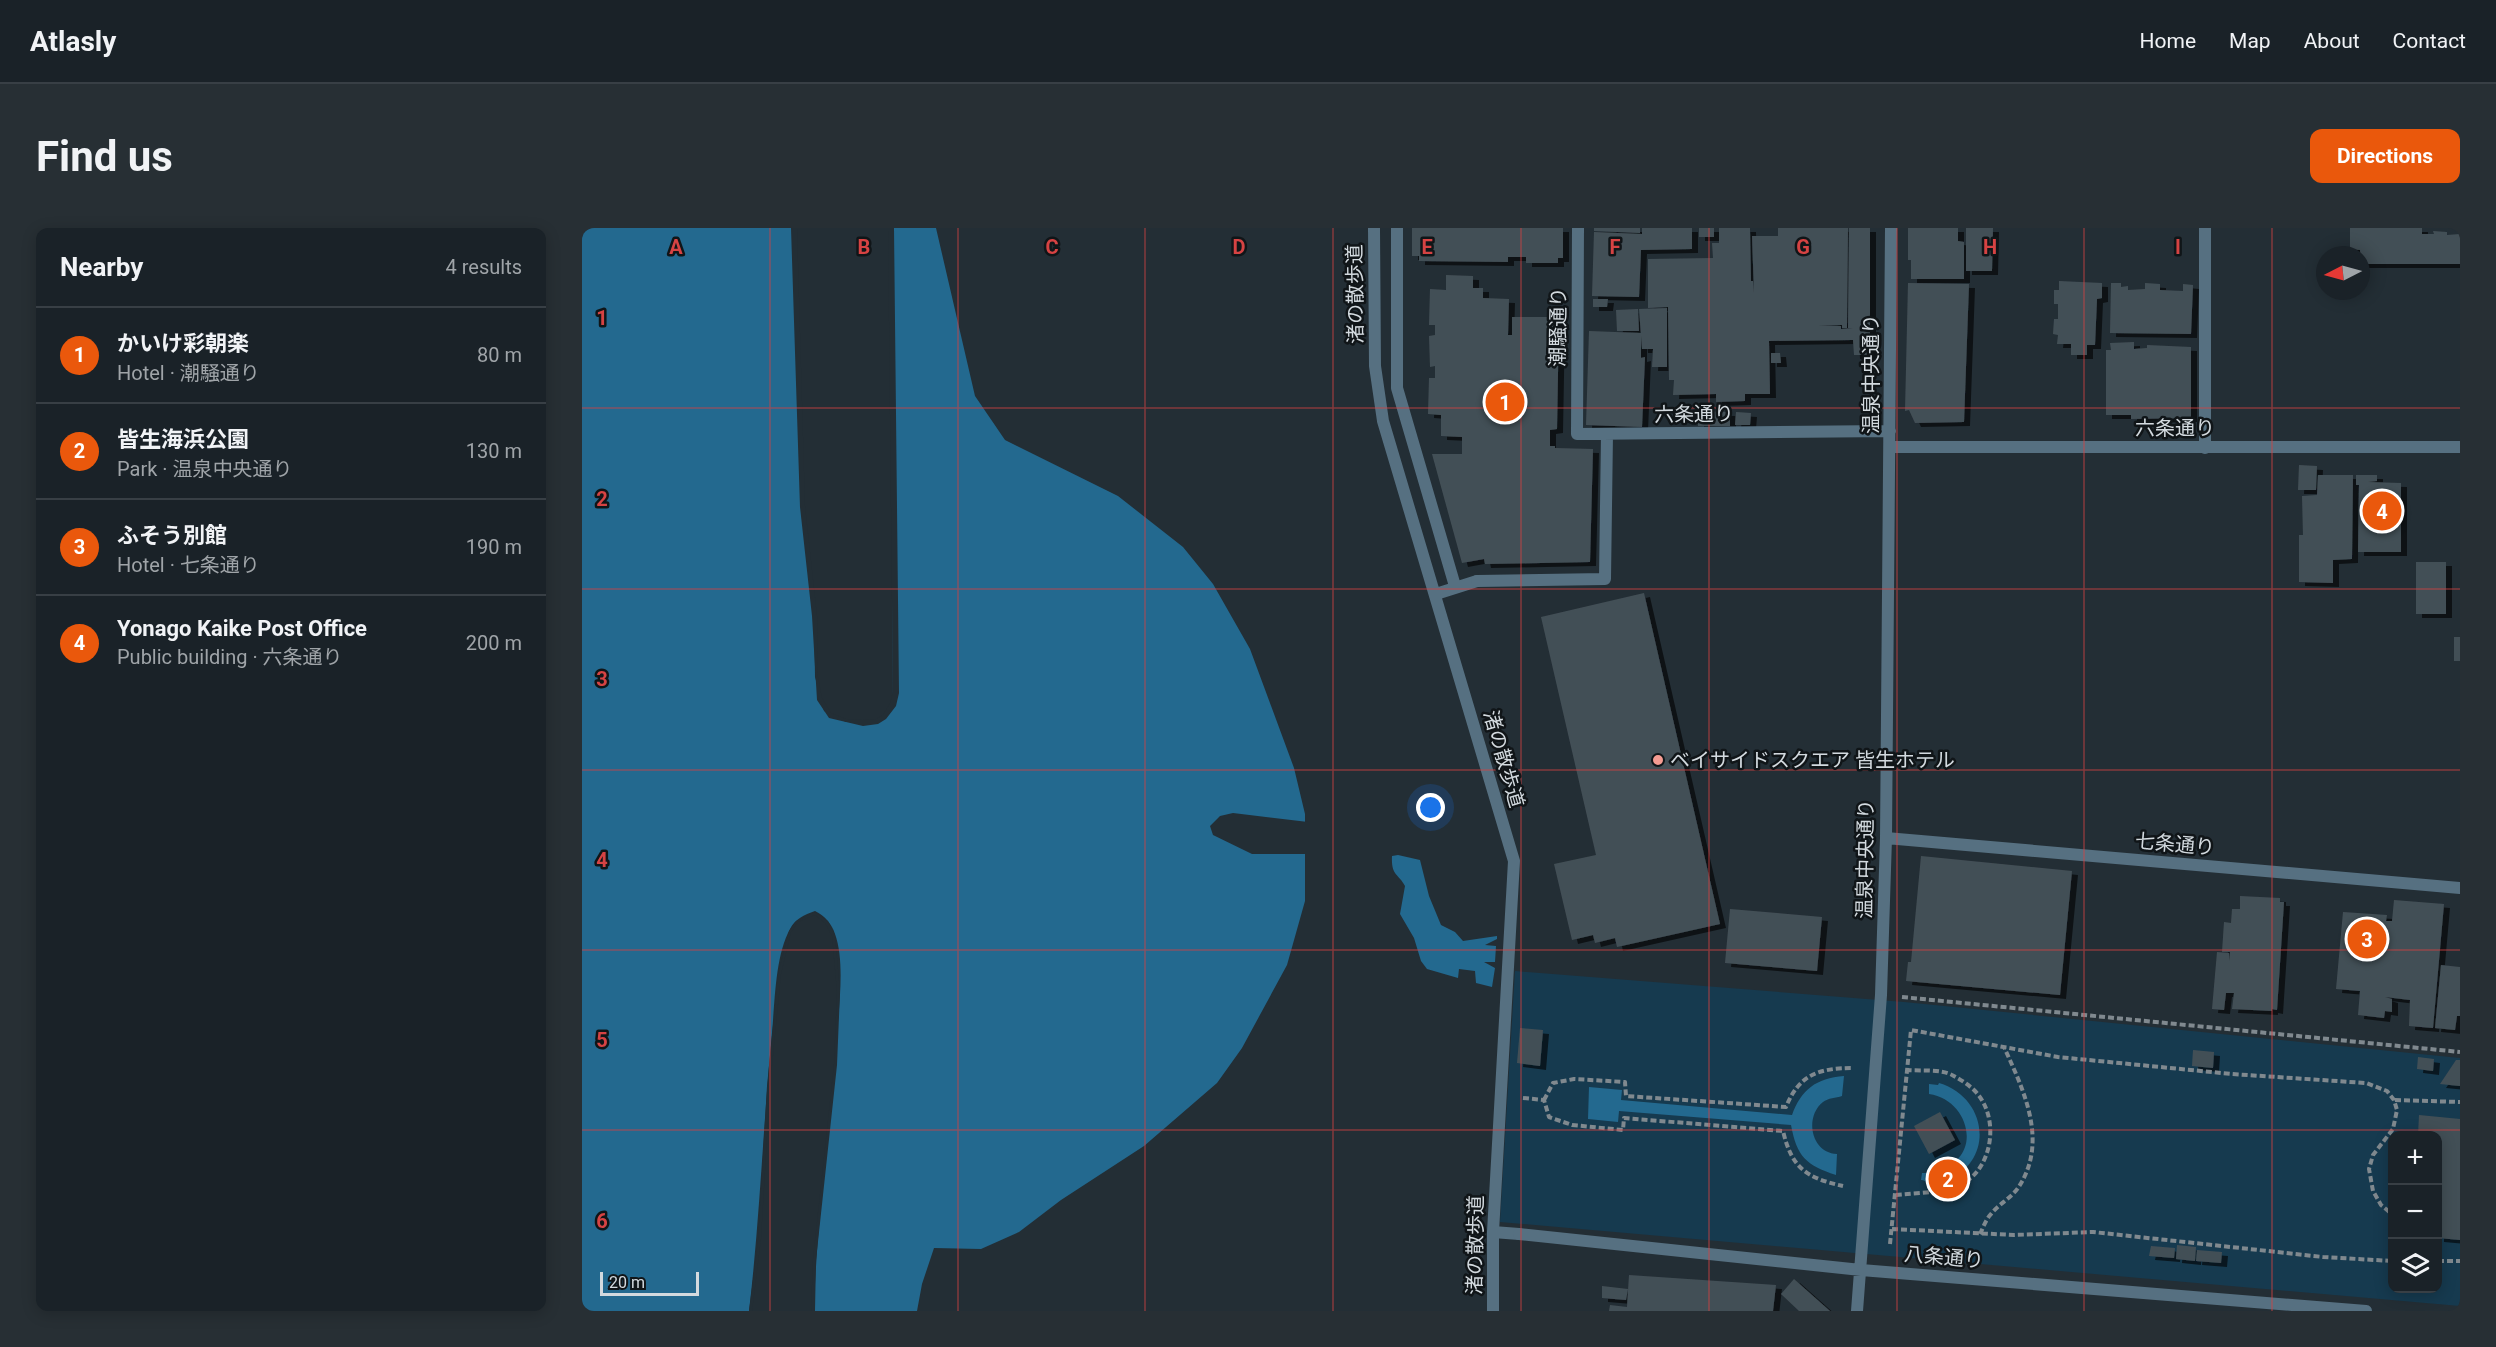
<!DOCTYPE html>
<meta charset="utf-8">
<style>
:root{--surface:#1a2228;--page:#272f34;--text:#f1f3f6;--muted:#9fa4a8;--line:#383f45;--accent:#ea580c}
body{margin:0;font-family:Roboto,"Noto Sans JP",sans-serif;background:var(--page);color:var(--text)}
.controls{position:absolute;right:18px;bottom:18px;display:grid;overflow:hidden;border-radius:12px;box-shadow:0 3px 15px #0003}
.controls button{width:54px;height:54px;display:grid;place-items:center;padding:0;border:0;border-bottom:2px solid var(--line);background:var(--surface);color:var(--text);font:30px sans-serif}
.compass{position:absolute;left:1734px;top:18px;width:54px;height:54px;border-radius:50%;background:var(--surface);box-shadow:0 3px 15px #0003;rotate:264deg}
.scale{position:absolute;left:18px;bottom:15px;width:99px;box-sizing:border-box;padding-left:6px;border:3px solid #d3dadf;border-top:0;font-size:16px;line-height:21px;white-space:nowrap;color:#d3dadf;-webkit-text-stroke:4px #101518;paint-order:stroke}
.you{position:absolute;left:849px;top:580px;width:21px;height:21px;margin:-15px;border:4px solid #fff;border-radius:50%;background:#1a73e8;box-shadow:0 0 0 9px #1a73e833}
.badge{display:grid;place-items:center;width:39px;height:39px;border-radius:50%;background:var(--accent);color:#fff;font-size:20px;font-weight:700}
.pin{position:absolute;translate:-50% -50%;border:3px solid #fff;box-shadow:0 2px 6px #0006}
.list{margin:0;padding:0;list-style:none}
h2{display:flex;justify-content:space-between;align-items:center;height:78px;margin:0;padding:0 24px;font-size:26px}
h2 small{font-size:20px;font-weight:400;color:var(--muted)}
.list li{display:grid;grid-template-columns:39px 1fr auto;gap:18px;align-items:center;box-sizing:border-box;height:96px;padding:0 24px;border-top:2px solid var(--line)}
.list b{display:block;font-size:22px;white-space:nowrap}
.list p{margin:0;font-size:20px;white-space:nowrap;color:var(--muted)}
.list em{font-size:20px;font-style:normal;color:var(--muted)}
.icon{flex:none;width:33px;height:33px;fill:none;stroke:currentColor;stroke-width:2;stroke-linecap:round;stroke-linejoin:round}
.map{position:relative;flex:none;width:1878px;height:1083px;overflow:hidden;border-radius:12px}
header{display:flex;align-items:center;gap:36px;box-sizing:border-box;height:84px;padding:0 30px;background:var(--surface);border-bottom:2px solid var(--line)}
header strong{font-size:28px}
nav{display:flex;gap:33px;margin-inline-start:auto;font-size:21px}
.intro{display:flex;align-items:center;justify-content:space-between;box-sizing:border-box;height:144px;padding:0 36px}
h1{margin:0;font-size:42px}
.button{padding:15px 27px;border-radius:12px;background:var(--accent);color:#fff;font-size:21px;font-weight:700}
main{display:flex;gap:36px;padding:0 36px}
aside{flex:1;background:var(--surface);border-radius:12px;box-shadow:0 3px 15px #0003}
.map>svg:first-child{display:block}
.green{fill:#163a4f;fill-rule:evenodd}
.water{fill:#23698f}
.pier{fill:#232e35}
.building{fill:#434f56;filter:url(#shadow)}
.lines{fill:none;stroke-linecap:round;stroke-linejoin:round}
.path{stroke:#80898f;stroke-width:4;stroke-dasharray:6 3;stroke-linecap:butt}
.service{stroke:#567081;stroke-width:12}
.minor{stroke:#567081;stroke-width:12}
.grid{fill:none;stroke:#d64343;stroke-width:1.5;stroke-opacity:0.55}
.poi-dot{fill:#f59c92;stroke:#101518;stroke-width:2}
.labels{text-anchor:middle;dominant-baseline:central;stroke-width:5;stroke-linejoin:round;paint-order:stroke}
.street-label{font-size:20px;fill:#d3dadf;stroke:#101518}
.poi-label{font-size:20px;fill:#d3dadf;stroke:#101518;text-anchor:start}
.grid-label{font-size:20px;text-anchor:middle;font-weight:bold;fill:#d64343;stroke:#101518;stroke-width:5;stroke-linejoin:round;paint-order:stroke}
</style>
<header>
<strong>Atlasly</strong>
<nav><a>Home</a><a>Map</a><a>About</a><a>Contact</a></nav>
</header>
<div class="intro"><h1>Find us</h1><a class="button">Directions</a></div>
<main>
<aside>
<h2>Nearby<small>4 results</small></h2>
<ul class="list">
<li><span class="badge">1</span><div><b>かいけ彩朝楽</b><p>Hotel · 潮騒通り</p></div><em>80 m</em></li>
<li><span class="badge">2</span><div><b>皆生海浜公園</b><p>Park · 温泉中央通り</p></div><em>130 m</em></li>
<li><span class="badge">3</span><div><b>ふそう別館</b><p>Hotel · 七条通り</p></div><em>190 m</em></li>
<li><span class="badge">4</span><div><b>Yonago Kaike Post Office</b><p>Public building · 六条通り</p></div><em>200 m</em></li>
</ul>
</aside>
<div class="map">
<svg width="1878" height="1083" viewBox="0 0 1878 1083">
<defs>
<filter id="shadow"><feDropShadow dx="6" dy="4" stdDeviation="0" flood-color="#0009"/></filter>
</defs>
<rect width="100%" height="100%" fill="#232e35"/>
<!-- green -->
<path class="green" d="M 933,743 L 1322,774 L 1878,830 L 1878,1078 L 918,994 ZM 1810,908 L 1856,908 L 1856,1060 L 1810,1060 Z"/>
<!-- water -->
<path class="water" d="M 0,0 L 212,0 L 220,278 L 232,388 L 233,449 L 242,483 L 264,494 L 295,494 L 311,477 L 309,0 L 354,0 L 393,168 L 423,212 L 536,268 L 601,319 L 631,356 L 668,421 L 712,540 L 723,586 L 723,673 L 705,737 L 660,820 L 635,855 L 562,918 L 479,972 L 437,1004 L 399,1021 L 352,1020 L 340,1056 L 335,1083 L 232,1083 C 234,991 250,899 255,806 C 257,778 263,733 253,706 C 250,696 243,688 233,683 C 222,687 213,691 208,701 C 193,728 193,774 190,805 C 181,897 178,990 167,1083 L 0,1083 Z
M 816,627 L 838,632 L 847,668 L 859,697 L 873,704 L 881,713 L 915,708 L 915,711 L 903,717 L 914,718 L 913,734 L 902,734 L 913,740 L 910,759 L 894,755 L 893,743 L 877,741 L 876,750 L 845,741 L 839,733 L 832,710 L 818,686 L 823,658 C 816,645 809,648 810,628 Z
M 1262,848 L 1260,868 C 1254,870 1246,870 1241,874 C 1222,889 1229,925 1255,926 L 1254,947 C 1224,937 1215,929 1209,897 L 1037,883 L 1036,894 L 1006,891 L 1007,859 L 1040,862 L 1039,872 L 1210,887 C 1219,862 1234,850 1262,848 Z
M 1357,855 C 1405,869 1414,932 1365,952 C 1361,953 1351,957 1347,955 C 1344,954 1342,952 1339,952 L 1340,945 L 1349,945 L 1350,942 C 1403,936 1390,872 1347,866 L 1347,856 L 1356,857 Z"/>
<!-- pier -->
<path class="pier" d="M 209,0 L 215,0 L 223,278 L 235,388 L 236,449 L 240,470 L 249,485 L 264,491 L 281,492 L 294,491 L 301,487 L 308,475 L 311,464 L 306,0 L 312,0 L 317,465 L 314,478 L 304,491 L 296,496 L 281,498 L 247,490 L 235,472 L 230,388 L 218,279 Z
M 651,585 L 726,594 L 726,626 L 670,626 L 631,607 L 628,598 L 638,588 Z
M 233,684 L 246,693 L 253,707 L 258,764 L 255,837 L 234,1032 L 233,1083 L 229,1083 L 231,1031 L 252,836 L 255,764 L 250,708 L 243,695 L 233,687 L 216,694 L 209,704 L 199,746 L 188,858 L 179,1011 L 170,1083 L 167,1083 L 176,1012 L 185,858 L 196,746 L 207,703 L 214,693 Z"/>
<!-- building -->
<path class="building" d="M 830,0 L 981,0 L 981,30 L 976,30 L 976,35 L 944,35 L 944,29 L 926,29 L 926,34 L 837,33 L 837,28 L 830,28 Z
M 1012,0 L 1058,0 L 1058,5 L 1012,3 Z
M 1060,0 L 1110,0 L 1110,21 L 1059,22 L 1057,69 L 1010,68 L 1012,4 L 1060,6 Z
M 1117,0 L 1132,0 L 1132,9 L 1117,9 Z
M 1137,0 L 1168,0 L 1169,53 L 1171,53 L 1172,65 L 1170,8 L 1196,8 L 1196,0 L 1266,0 L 1265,100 L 1260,100 L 1260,97 L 1236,97 L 1259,98 L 1259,101 L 1271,100 L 1266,100 L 1267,0 L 1288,0 L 1288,127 L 1272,127 L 1271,112 L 1187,113 L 1188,166 L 1163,166 L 1163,173 L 1134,174 L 1134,166 L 1091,167 L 1092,152 L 1087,152 L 1086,79 L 1066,80 L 1066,31 L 1131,30 L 1130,15 L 1137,15 Z
M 1326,0 L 1376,0 L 1376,13 L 1382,14 L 1382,51 L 1329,51 L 1329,32 L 1326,32 Z
M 1384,0 L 1411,0 L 1410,43 L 1384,43 Z
M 1768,0 L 1840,0 L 1840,6 L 1852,6 L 1851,3 L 1865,4 L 1865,7 L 1878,6 L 1878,36 L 1779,36 L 1778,22 L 1768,21 Z
M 864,47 L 891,48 L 891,60 L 901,60 L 901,70 L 927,71 L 926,107 L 930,107 L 930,89 L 977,89 L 975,201 L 968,202 L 968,218 L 973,218 L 973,220 L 1011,221 L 1008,334 L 903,336 L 902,331 L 880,335 L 850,226 L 880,226 L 880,209 L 859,208 L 859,187 L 846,186 L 847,150 L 853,150 L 853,138 L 848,139 L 847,108 L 853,107 L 853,97 L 847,97 L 848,61 L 864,62 Z
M 1477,53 L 1520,55 L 1520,70 L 1515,71 L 1513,117 L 1505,117 L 1505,127 L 1489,127 L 1489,116 L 1475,116 L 1476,107 L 1471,106 L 1472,91 L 1476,91 L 1476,76 L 1472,76 L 1472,62 L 1477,62 Z
M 1326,55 L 1387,56 L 1382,194 L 1333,195 L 1327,182 L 1323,183 Z
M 1529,55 L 1539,55 L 1539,59 L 1546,58 L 1546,62 L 1563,61 L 1563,55 L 1578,56 L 1578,62 L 1601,63 L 1601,56 L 1611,57 L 1609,106 L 1528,105 Z
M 1011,71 L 1026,71 L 1025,79 L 1011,79 Z
M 1085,80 L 1085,139 L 1070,139 L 1071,121 L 1060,121 L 1057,81 Z
M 1056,81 L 1057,103 L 1035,103 L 1034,82 Z
M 1007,103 L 1059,105 L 1059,130 L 1063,129 L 1060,199 L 1004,197 Z
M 1552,114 L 1552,121 L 1565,120 L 1565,117 L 1609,119 L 1609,190 L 1549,191 L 1549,187 L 1524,187 L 1524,122 L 1529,122 L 1528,115 Z
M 1189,125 L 1198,125 L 1199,135 L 1189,135 Z
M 1116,183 L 1148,184 L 1148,198 L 1116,198 Z
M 1154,184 L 1169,185 L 1168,197 L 1153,197 Z
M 1717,237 L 1735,238 L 1734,262 L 1716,262 Z
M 1736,247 L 1771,247 L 1770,331 L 1751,332 L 1751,355 L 1717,354 L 1717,307 L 1721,307 L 1720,268 L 1735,267 Z
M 1774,247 L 1795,247 L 1795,253 L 1786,254 L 1819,255 L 1819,324 L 1776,324 L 1777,257 L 1774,257 Z
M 1834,334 L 1864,334 L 1864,386 L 1834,386 Z
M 1062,365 L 1138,696 L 1035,719 L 1033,710 L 1013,715 L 1011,707 L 990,712 L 972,636 L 1014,627 L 959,389 Z
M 1872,409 L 1878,409 L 1878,433 L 1872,433 Z
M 1339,628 L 1490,643 L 1478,767 L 1324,753 L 1326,734 L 1329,734 Z
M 1658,668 L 1698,670 L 1698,674 L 1702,674 L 1695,782 L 1690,781 L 1690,783 L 1650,781 L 1652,765 L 1644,765 L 1642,782 L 1630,781 L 1635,724 L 1647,725 L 1647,733 L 1648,724 L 1640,724 L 1642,694 L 1649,695 L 1650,681 L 1658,681 Z
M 1812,672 L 1862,676 L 1851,800 L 1827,798 L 1828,772 L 1803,769 L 1810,771 L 1810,784 L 1803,783 L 1802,790 L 1776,787 L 1778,763 L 1754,761 L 1761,684 L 1805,687 L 1804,693 L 1810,693 Z
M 1148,681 L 1240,689 L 1235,743 L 1143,735 Z
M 1859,737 L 1878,739 L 1878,788 L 1875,788 L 1873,802 L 1853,800 Z
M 938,800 L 961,802 L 958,838 L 935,835 Z
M 1611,822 L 1632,824 L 1631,840 L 1610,838 Z
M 1836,829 L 1852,831 L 1851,843 L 1835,841 Z
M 1874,832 L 1878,832 L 1878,858 L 1858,856 Z
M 1358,884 L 1373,912 L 1347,926 L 1332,898 Z
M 1837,887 L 1878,891 L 1878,1012 L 1856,1010 L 1856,908 L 1836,908 Z
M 1595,1017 L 1614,1019 L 1613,1033 L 1594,1031 Z
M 1569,1018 L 1593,1020 L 1592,1030 L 1567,1028 Z
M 1615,1022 L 1640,1024 L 1639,1035 L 1614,1033 Z
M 1047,1047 L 1194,1057 L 1191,1083 L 1027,1083 L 1028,1077 L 1045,1079 Z
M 1212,1051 L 1248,1083 L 1217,1083 L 1199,1066 Z
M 1020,1058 L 1046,1061 L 1044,1072 L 1020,1070 Z"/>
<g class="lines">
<!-- path -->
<path class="path" d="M 1320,769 L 1878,824
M 941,870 L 962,872 L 967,889 L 990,897 L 1041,902 L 1042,890 L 1201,903 C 1210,941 1225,950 1261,958
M 962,872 L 971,855 L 992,851 L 1043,854 L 1044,868 L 1204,879 C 1217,847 1236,840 1271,840
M 1813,872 L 1878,874
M 1314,967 C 1333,965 1355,965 1373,959 C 1410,947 1420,891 1393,863 C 1387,857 1378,851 1370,847 C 1359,841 1338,843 1325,842
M 1310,1001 L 1432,1007 L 1511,1004 L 1741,1029 L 1810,1033
M 1398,1006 C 1401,1000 1404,991 1409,986 C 1417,976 1429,970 1436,960 C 1467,914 1442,863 1422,819
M 1308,1016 L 1329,802 L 1476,829 L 1650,846 L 1784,855 L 1805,863 L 1812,872 L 1815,882 L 1811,901 L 1791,927 L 1787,941 L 1791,963 L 1799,977 L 1810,986
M 1856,1033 L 1878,1033"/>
<!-- service -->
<path class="service" d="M 792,0 L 793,138 L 801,193 L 932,633 L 911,1004 L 911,1083
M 815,0 L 815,160 L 873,358
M 854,366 L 895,353
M 911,1004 L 937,1006"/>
<!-- minor -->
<path class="minor" d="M 996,0 L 995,206 L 1308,203
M 1623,0 L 1623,220
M 1308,219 L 1878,219
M 895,353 L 1023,351 L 1025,206
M 1304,610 L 1878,660
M 937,1006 L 1279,1042 L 1784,1083
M 1275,1083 L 1299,767 L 1304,610 L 1309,0"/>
</g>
<!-- grid -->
<path class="grid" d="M 188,0 L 188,1083M 376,0 L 376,1083M 563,0 L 563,1083M 751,0 L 751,1083M 939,0 L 939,1083M 1127,0 L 1127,1083M 1315,0 L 1315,1083M 1502,0 L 1502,1083M 1690,0 L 1690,1083M 0,180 L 1878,180M 0,361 L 1878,361M 0,542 L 1878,542M 0,722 L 1878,722M 0,902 L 1878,902"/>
<!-- markers -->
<circle class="poi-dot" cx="1076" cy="532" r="6"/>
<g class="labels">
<!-- street labels -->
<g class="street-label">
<text transform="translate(773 66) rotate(-91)">渚の散歩道</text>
<text transform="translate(976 99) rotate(-89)">潮騒通り</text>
<text transform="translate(1289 146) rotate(-90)">温泉中央通り</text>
<text transform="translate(1112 186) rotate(-1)">六条通り</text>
<text x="1593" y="200">六条通り</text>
<text transform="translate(922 531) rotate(74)">渚の散歩道</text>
<text transform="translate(1593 616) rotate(5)">七条通り</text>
<text transform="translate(1283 631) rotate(-89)">温泉中央通り</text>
<text transform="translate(893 1017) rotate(-89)">渚の散歩道</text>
<text transform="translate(1362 1029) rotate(5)">八条通り</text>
</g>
<!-- poi labels -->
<g class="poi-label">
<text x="1088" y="532">ベイサイドスクエア 皆生ホテル</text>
</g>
</g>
<g class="grid-label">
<text x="94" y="26">A</text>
<text x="282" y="26">B</text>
<text x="470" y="26">C</text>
<text x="657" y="26">D</text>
<text x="845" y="26">E</text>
<text x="1033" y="26">F</text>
<text x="1221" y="26">G</text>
<text x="1408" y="26">H</text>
<text x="1596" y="26">I</text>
<text x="20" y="97">1</text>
<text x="20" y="278">2</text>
<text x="20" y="458">3</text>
<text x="20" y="639">4</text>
<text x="20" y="819">5</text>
<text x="20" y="1000">6</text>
</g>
</svg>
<div class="controls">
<button>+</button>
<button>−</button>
<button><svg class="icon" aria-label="layers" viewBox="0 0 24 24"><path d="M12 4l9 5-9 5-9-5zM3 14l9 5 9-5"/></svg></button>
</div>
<svg class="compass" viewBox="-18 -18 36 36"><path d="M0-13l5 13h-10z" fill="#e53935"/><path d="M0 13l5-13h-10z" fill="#9fa4a8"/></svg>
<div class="scale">20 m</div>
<div class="you"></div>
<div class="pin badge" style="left:923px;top:174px">1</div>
<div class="pin badge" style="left:1366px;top:951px">2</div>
<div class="pin badge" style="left:1785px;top:711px">3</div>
<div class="pin badge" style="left:1800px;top:283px">4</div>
</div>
</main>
